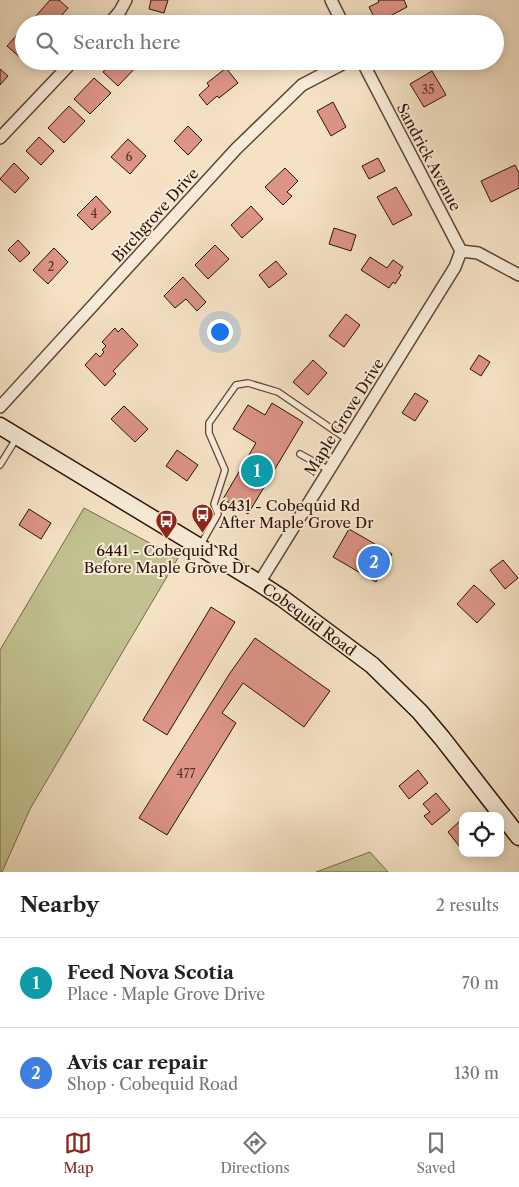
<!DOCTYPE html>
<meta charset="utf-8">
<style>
:root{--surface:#fff;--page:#f6f6f6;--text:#222;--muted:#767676;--line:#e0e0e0;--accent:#8f2418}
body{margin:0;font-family:"Libre Caslon Text",serif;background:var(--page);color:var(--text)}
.controls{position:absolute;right:15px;bottom:15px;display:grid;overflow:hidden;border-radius:10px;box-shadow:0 2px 12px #0003}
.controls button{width:45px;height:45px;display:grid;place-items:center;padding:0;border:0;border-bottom:1px solid var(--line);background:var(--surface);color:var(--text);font:25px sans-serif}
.you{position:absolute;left:219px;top:331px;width:18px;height:18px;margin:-12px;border:4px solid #fff;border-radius:50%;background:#1a73e8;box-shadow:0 0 0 8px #1a73e833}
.badge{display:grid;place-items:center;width:32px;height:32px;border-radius:50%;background:var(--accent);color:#fff;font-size:16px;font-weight:700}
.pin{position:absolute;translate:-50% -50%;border:2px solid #fff;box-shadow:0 1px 5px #0006}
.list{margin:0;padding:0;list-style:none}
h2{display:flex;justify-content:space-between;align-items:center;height:65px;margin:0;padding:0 20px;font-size:21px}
h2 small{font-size:16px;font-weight:400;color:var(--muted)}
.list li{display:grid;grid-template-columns:32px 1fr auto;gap:15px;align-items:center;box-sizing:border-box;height:90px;padding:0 20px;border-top:1px solid var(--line)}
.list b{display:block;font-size:19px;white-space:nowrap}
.list p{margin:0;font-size:16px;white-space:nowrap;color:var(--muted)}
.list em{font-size:16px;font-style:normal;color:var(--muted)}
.icon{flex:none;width:28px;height:28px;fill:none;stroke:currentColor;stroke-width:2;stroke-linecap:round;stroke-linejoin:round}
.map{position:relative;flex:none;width:519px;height:872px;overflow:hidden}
.search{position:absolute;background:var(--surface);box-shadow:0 2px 12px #0003;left:15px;right:15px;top:15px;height:55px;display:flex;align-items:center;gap:12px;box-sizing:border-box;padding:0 18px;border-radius:28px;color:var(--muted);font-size:19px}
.sheet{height:245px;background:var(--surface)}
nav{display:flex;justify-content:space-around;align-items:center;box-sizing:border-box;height:70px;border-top:1px solid var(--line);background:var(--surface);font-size:14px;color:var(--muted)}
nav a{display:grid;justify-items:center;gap:2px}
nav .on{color:var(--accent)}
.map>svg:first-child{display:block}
.green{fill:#c2c190;stroke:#78684a}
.building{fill:#dc9486;stroke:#2f1005}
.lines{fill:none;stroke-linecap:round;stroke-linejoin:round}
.service-casing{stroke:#604435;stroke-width:8}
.minor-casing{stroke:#604435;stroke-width:14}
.secondary-casing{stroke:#2f1005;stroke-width:19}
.service{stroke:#f8ecd9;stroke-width:5.5}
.minor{stroke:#f8ecd9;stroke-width:11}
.secondary{stroke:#f8ecd9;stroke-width:16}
.labels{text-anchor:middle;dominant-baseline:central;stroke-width:4;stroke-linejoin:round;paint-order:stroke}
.number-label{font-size:12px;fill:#5a3125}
.street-label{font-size:15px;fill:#2f1005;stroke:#f8ecd9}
.poi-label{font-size:15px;fill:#2f1005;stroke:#f8ecd9;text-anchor:start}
</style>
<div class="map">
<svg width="519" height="872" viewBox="0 0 519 872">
<rect width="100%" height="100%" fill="#f5e2c5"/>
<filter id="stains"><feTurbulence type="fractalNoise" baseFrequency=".004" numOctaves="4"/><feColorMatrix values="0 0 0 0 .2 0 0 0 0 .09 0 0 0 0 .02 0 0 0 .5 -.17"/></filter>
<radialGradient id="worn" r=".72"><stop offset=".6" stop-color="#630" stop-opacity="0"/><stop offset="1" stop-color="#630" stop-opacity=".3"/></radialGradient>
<!-- green -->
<path class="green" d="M 84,508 L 178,558 L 30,809 L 2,872 L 0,872 L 0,650 Z
M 370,852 L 388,872 L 316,872 Z"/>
<!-- building -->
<path class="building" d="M 50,0 L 59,0 L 68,8 L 54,24 L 43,24 L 35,17 Z
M 151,0 L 168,0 L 164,13 L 149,9 Z
M 378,0 L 404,0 L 407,7 L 377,23 L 369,7 L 379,2 Z
M 293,18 L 297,24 L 282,24 Z
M 24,27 L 24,57 L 22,59 L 7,46 Z
M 113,61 L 136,61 L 139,64 L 118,86 L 103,72 Z
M 226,68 L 238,83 L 219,98 L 217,96 L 207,105 L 199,95 L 209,86 L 207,83 Z
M 0,69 L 8,76 L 0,85 Z
M 432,71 L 446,95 L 424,107 L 410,84 Z
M 94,78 L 111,93 L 90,114 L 74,99 Z
M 333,102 L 346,127 L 331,136 L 317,111 Z
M 69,106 L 85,121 L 64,143 L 48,128 Z
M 188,126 L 202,140 L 188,155 L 174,141 Z
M 39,137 L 54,151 L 41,165 L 26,151 Z
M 128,139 L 146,156 L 130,174 L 111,157 Z
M 378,158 L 385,171 L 369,179 L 362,166 Z
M 14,163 L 29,178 L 15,193 L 0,179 Z
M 515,165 L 519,173 L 519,188 L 491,202 L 481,181 Z
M 285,168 L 298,181 L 287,192 L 292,196 L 283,205 L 265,187 Z
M 396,187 L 412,215 L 393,225 L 377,197 Z
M 96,196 L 111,212 L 92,230 L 77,215 Z
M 251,206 L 263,219 L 242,238 L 231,225 Z
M 334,228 L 356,235 L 351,251 L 329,244 Z
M 18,240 L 30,253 L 20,262 L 8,250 Z
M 215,245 L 229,259 L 208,279 L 195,265 Z
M 54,248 L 68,262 L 48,284 L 33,270 Z
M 370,257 L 387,268 L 393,260 L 403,267 L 399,273 L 401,275 L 395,284 L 393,282 L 389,288 L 361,270 Z
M 276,261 L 287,274 L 269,288 L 259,275 Z
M 183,277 L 206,302 L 197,311 L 186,299 L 175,308 L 164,296 Z
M 346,314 L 360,325 L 344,347 L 329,336 Z
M 115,328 L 118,332 L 122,328 L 138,345 L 113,371 L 116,374 L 105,386 L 85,365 L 96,353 L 100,357 L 104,352 L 102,350 L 106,346 L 102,342 Z
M 479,355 L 490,362 L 481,376 L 470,369 Z
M 313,360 L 327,373 L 308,395 L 293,382 Z
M 415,393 L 428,401 L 415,421 L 402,413 Z
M 272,403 L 303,422 L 248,514 L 223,499 L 256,443 L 233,429 L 248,405 L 265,415 Z
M 124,406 L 148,429 L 135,442 L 111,419 Z
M 177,450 L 198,465 L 187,481 L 166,466 Z
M 29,509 L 51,523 L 41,539 L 19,525 Z
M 349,529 L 392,554 L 376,582 L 333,557 Z
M 503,560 L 518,578 L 505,589 L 490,570 Z
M 474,585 L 495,604 L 477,623 L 457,604 Z
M 211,607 L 235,622 L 167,735 L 143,720 Z
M 255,638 L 330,691 L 304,727 L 243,683 L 222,713 L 236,723 L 167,835 L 139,818 L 230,673 Z
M 418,770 L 428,783 L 409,799 L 399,786 Z
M 436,793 L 450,810 L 432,825 L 424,816 L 430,812 L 423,804 Z
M 460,821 L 463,823 L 463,845 L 460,847 L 448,832 Z"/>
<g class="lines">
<defs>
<path id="service" d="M 300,454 L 329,470
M 0,465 L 16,439
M 200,546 L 218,514 L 214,504 L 225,470 L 209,433 L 209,423 L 236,385 L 248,383 L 278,392 L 348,440"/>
<path id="minor" d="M 331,0 L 343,24
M 109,24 L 120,11 L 126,0
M 0,138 L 73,61
M 461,251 L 478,253 L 519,275
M 0,407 L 236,149 L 302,85 L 348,61
M 259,583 L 455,267 L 461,251 L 362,61"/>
<g id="secondary">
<path id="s1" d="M 0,426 L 259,583 L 282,598 L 372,665 L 420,712 L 442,738 L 519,837"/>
</g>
</defs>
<!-- service casing -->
<use href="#service" class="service-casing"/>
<!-- minor casing -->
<use href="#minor" class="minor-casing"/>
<!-- secondary casing -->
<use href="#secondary" class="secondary-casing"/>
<!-- service -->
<use href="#service" class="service"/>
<!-- minor -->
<use href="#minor" class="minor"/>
<!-- secondary -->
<use href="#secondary" class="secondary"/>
</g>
<!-- icons -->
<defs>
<symbol id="bus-pin" viewBox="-11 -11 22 30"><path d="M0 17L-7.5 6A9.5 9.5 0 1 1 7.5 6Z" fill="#8f2418" stroke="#f8ecd9"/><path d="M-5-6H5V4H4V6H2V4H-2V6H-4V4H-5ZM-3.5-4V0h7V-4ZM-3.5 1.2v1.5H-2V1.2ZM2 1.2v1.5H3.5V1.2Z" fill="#fff"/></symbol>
</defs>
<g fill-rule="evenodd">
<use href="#bus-pin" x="190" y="502" width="25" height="34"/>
<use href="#bus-pin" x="154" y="508" width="25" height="34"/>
</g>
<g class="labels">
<!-- number labels -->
<g class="number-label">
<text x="428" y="89">35</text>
<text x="129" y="156">6</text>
<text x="94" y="213">4</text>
<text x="51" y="266">2</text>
<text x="186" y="773">477</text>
</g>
<!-- street labels -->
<g class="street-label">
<text transform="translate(429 157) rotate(62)">Sandrick Avenue</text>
<text transform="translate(155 215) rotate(-48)">Birchgrove Drive</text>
<text transform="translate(344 417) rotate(-58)">Maple Grove Drive</text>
<text stroke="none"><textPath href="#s1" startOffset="365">Cobequid Road</textPath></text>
</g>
<!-- poi labels -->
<g class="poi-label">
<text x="219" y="505">6431 - Cobequid Rd<tspan x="219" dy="17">After Maple Grove Dr</tspan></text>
<text x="167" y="550" text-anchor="middle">6441 - Cobequid Rd<tspan x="167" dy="17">Before Maple Grove Dr</tspan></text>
</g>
</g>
<rect width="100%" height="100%" filter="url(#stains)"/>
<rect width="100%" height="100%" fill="url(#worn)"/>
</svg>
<div class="controls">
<button><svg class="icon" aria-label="locate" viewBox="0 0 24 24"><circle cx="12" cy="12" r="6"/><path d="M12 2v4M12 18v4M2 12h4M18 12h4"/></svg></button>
</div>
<div class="you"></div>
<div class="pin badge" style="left:257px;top:471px;background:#0f9aa8">1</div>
<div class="pin badge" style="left:374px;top:562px;background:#3f7fe0">2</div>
<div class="search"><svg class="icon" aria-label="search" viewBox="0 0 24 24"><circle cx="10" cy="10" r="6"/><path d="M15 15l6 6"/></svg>Search here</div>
</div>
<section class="sheet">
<h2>Nearby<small>2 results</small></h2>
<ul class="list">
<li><span class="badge" style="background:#0f9aa8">1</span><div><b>Feed Nova Scotia</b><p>Place · Maple Grove Drive</p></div><em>70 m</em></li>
<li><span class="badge" style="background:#3f7fe0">2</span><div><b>Avis car repair</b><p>Shop · Cobequid Road</p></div><em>130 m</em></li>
</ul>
</section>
<nav>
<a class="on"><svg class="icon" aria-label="map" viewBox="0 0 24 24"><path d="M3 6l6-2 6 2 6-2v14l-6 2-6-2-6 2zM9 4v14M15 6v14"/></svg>Map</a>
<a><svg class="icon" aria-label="directions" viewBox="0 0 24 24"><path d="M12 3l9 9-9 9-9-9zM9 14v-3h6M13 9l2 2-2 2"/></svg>Directions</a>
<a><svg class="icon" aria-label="saved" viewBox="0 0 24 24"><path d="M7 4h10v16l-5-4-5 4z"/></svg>Saved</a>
</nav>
